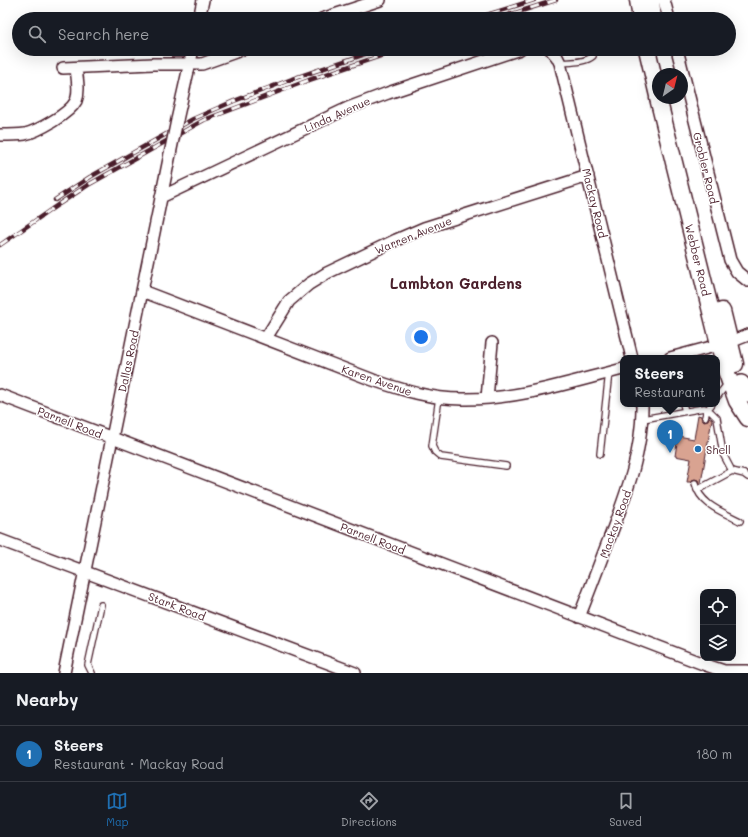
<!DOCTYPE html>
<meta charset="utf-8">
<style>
:root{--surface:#171b24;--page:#20242c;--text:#f1f3f6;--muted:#9ea1a6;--line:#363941;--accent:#1f6fb2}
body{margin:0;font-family:Mali,sans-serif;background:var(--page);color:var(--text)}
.controls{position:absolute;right:12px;bottom:12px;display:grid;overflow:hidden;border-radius:8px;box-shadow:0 4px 16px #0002}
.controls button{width:36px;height:36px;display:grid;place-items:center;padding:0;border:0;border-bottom:1px solid var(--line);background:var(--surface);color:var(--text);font:20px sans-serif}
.compass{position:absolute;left:652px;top:68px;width:36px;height:36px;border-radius:50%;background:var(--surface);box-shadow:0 4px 16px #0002;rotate:35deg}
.you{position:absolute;left:421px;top:337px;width:14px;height:14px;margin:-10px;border:3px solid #fff;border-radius:50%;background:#1a73e8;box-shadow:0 0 0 6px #1a73e833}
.badge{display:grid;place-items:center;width:26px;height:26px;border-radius:50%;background:var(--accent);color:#fff;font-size:13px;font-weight:700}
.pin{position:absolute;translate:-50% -33px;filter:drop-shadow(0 1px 2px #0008)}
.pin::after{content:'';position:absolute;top:21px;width:14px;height:12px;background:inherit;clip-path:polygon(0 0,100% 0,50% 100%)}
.popup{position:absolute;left:620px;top:355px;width:100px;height:52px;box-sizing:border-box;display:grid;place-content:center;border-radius:8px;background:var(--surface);filter:drop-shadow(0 1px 3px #0005);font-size:13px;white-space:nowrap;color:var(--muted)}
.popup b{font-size:15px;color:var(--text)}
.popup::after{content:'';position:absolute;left:50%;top:100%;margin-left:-8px;border:8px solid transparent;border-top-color:var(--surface)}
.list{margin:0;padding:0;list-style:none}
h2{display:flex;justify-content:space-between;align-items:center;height:52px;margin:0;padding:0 16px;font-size:17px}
h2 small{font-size:13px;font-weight:400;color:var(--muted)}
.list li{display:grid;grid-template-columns:26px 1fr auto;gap:12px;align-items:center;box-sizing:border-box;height:56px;padding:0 16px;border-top:1px solid var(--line)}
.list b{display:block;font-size:15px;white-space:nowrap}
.list p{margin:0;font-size:13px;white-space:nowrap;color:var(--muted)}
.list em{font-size:13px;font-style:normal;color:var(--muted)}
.icon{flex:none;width:22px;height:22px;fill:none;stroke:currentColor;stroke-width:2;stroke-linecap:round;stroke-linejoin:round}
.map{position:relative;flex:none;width:748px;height:673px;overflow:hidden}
.search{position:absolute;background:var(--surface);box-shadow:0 4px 16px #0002;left:12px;right:12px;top:12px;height:44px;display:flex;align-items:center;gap:10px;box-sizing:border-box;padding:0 14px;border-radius:22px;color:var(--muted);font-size:15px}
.sheet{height:108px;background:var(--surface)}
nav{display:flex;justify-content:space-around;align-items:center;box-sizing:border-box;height:56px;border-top:1px solid var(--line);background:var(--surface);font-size:11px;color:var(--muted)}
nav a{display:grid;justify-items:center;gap:2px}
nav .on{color:var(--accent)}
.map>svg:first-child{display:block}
.building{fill:#d9a391;stroke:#4a1f2b}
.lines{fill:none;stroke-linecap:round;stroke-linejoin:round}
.lane-casing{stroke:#4a1f2b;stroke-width:8}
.street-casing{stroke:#4a1f2b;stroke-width:14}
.secondary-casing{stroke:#4a1f2b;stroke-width:19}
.primary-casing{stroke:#4a1f2b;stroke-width:20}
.lane{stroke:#fff;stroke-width:5.5}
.street{stroke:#fff;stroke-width:11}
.secondary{stroke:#fff;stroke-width:16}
.primary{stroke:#fff;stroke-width:17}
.rail-casing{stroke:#4a1f2b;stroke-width:4.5}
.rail{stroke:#fff;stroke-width:3;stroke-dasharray:9;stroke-linecap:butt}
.street-bridge-casing{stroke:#4a1f2b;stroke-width:14;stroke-linecap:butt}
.street-bridge{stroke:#fff;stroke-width:11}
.poi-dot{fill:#1f6fb2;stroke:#fff;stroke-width:1.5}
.labels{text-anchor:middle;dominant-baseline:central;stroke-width:3;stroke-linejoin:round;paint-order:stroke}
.street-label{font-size:11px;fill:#4a1f2b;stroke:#fff}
.poi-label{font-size:11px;fill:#4a1f2b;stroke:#fff;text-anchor:start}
.district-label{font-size:15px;font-weight:bold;fill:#4a1f2b;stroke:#fff}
</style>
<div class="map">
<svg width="748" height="673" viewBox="0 0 748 673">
<rect width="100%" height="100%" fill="#fff"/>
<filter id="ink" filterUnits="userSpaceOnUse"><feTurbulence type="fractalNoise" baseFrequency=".025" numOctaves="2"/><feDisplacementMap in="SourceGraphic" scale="8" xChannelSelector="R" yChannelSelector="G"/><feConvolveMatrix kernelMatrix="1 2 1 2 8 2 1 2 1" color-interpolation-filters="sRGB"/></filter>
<g filter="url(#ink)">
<!-- building -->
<path class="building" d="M 698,415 L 701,416 L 702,420 L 704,421 L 708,420 L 709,417 L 712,419 L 701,483 L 700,484 L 698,480 L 695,479 L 692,480 L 691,482 L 687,482 L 691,459 L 675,456 L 678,436 L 694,439 Z"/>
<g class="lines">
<defs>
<path id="lane" d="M 560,63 C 570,62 585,63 593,56 L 593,49
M 717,397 L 728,383
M 439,398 L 432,446 L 435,452 L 441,457 L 506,466
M 683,404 L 685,411
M 705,417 L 707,410 L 712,404
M 643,419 L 704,408 L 711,412 L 717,418 L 723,454 L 732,471 L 697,490
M 600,454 L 609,372
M 732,471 L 744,474 L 748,477
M 695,483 C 700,505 723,512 740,521
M 92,673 L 88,665 L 101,605"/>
<path id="street" d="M 664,0 L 669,19
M 199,19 L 203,0
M 322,19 L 380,0
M 550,49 L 557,57 L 560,63 L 632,358
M 677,49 L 730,260 L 737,272 L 748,281
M 63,68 L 153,64 L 202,64 L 244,49
M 177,120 L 193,49
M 0,135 C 8,135 17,135 25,134 C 38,131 69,114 76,101 C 80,91 77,78 76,68
M 161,197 L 348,108 L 388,93 L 520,49
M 142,291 L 373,380 C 402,390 431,399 462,399 C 517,400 570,382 623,369
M 266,338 L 289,301 L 309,284 L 327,273 L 396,240 L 424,228 L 588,176
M 670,358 L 730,342 L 748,335
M 0,395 L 706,665 L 724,671 L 748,671
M 487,398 L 492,343
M 0,540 L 355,673
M 579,617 C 590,590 600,562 611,534 C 627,492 643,450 642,404
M 64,673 L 170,154"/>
<path id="secondary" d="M 638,0 L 641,19
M 651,0 L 653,19
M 647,49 L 658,96
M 658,98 L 725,368 L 737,401 L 748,418
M 722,311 L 735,364"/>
<path id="primary" d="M 741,384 L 748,393"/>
</defs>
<!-- lane casing -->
<use href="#lane" class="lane-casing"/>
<!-- street casing -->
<use href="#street" class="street-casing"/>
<!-- secondary casing -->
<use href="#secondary" class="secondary-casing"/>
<!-- primary casing -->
<use href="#primary" class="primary-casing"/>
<!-- lane -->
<use href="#lane" class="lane"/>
<!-- street -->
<use href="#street" class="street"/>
<!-- secondary -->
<use href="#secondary" class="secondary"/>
<!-- primary -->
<use href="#primary" class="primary"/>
<defs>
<path id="rail" d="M 474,19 L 534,0
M 496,19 L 556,0
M 55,200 L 90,177 L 193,119 L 234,101 L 292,79 L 380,49
M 0,245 L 59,204 L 88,185 L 204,120 L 309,80 L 401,49"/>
</defs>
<!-- rail casing -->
<use href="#rail" class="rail-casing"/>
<!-- rail -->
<use href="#rail" class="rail"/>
<defs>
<path id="street-bridge" d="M 170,154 L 177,120"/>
</defs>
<!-- street-bridge casing -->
<use href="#street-bridge" class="street-bridge-casing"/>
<!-- street-bridge -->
<use href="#street-bridge" class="street-bridge"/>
</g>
</g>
<!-- markers -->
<circle class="poi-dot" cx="698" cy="449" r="4"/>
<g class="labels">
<!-- street labels -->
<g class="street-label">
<text transform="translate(337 114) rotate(-24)">Linda Avenue</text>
<text transform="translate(706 168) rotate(76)">Grobler Road</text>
<text transform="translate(595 203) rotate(76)">Mackay Road</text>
<text transform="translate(413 235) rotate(-22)">Warren Avenue</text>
<text transform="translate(698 260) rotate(76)">Webber Road</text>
<text transform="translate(128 361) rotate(-78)">Dallas Road</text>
<text transform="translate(377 380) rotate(19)">Karen Avenue</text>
<text transform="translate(70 422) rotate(21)">Parnell Road</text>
<text transform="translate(615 524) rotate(-70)">Mackay Road</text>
<text transform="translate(373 538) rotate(21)">Parnell Road</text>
<text transform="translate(177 606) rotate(21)">Stark Road</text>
</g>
<!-- poi labels -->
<g class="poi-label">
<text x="706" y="449">Shell</text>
</g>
<!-- district labels -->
<g class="district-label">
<text x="456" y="283">Lambton Gardens</text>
</g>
</g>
</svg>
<div class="controls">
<button><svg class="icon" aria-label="locate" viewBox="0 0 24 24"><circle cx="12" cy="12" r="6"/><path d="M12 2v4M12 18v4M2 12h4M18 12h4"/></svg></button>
<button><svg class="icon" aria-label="layers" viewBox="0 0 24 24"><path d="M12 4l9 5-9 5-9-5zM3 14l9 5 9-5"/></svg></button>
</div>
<svg class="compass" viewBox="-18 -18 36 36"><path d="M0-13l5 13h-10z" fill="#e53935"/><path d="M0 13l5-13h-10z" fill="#9ea1a6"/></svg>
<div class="you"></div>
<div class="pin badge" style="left:670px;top:453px">1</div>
<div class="popup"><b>Steers</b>Restaurant</div>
<div class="search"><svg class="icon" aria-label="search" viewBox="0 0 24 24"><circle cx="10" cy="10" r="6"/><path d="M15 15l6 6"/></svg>Search here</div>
</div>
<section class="sheet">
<h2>Nearby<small></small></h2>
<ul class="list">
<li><span class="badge">1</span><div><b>Steers</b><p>Restaurant · Mackay Road</p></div><em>180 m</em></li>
</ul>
</section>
<nav>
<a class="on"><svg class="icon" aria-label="map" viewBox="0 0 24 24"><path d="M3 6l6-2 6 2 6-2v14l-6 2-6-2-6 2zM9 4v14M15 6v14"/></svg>Map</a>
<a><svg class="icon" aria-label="directions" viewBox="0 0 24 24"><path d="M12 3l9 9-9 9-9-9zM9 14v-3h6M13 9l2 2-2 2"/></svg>Directions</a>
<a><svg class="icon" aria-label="saved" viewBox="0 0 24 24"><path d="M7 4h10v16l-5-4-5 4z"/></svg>Saved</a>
</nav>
